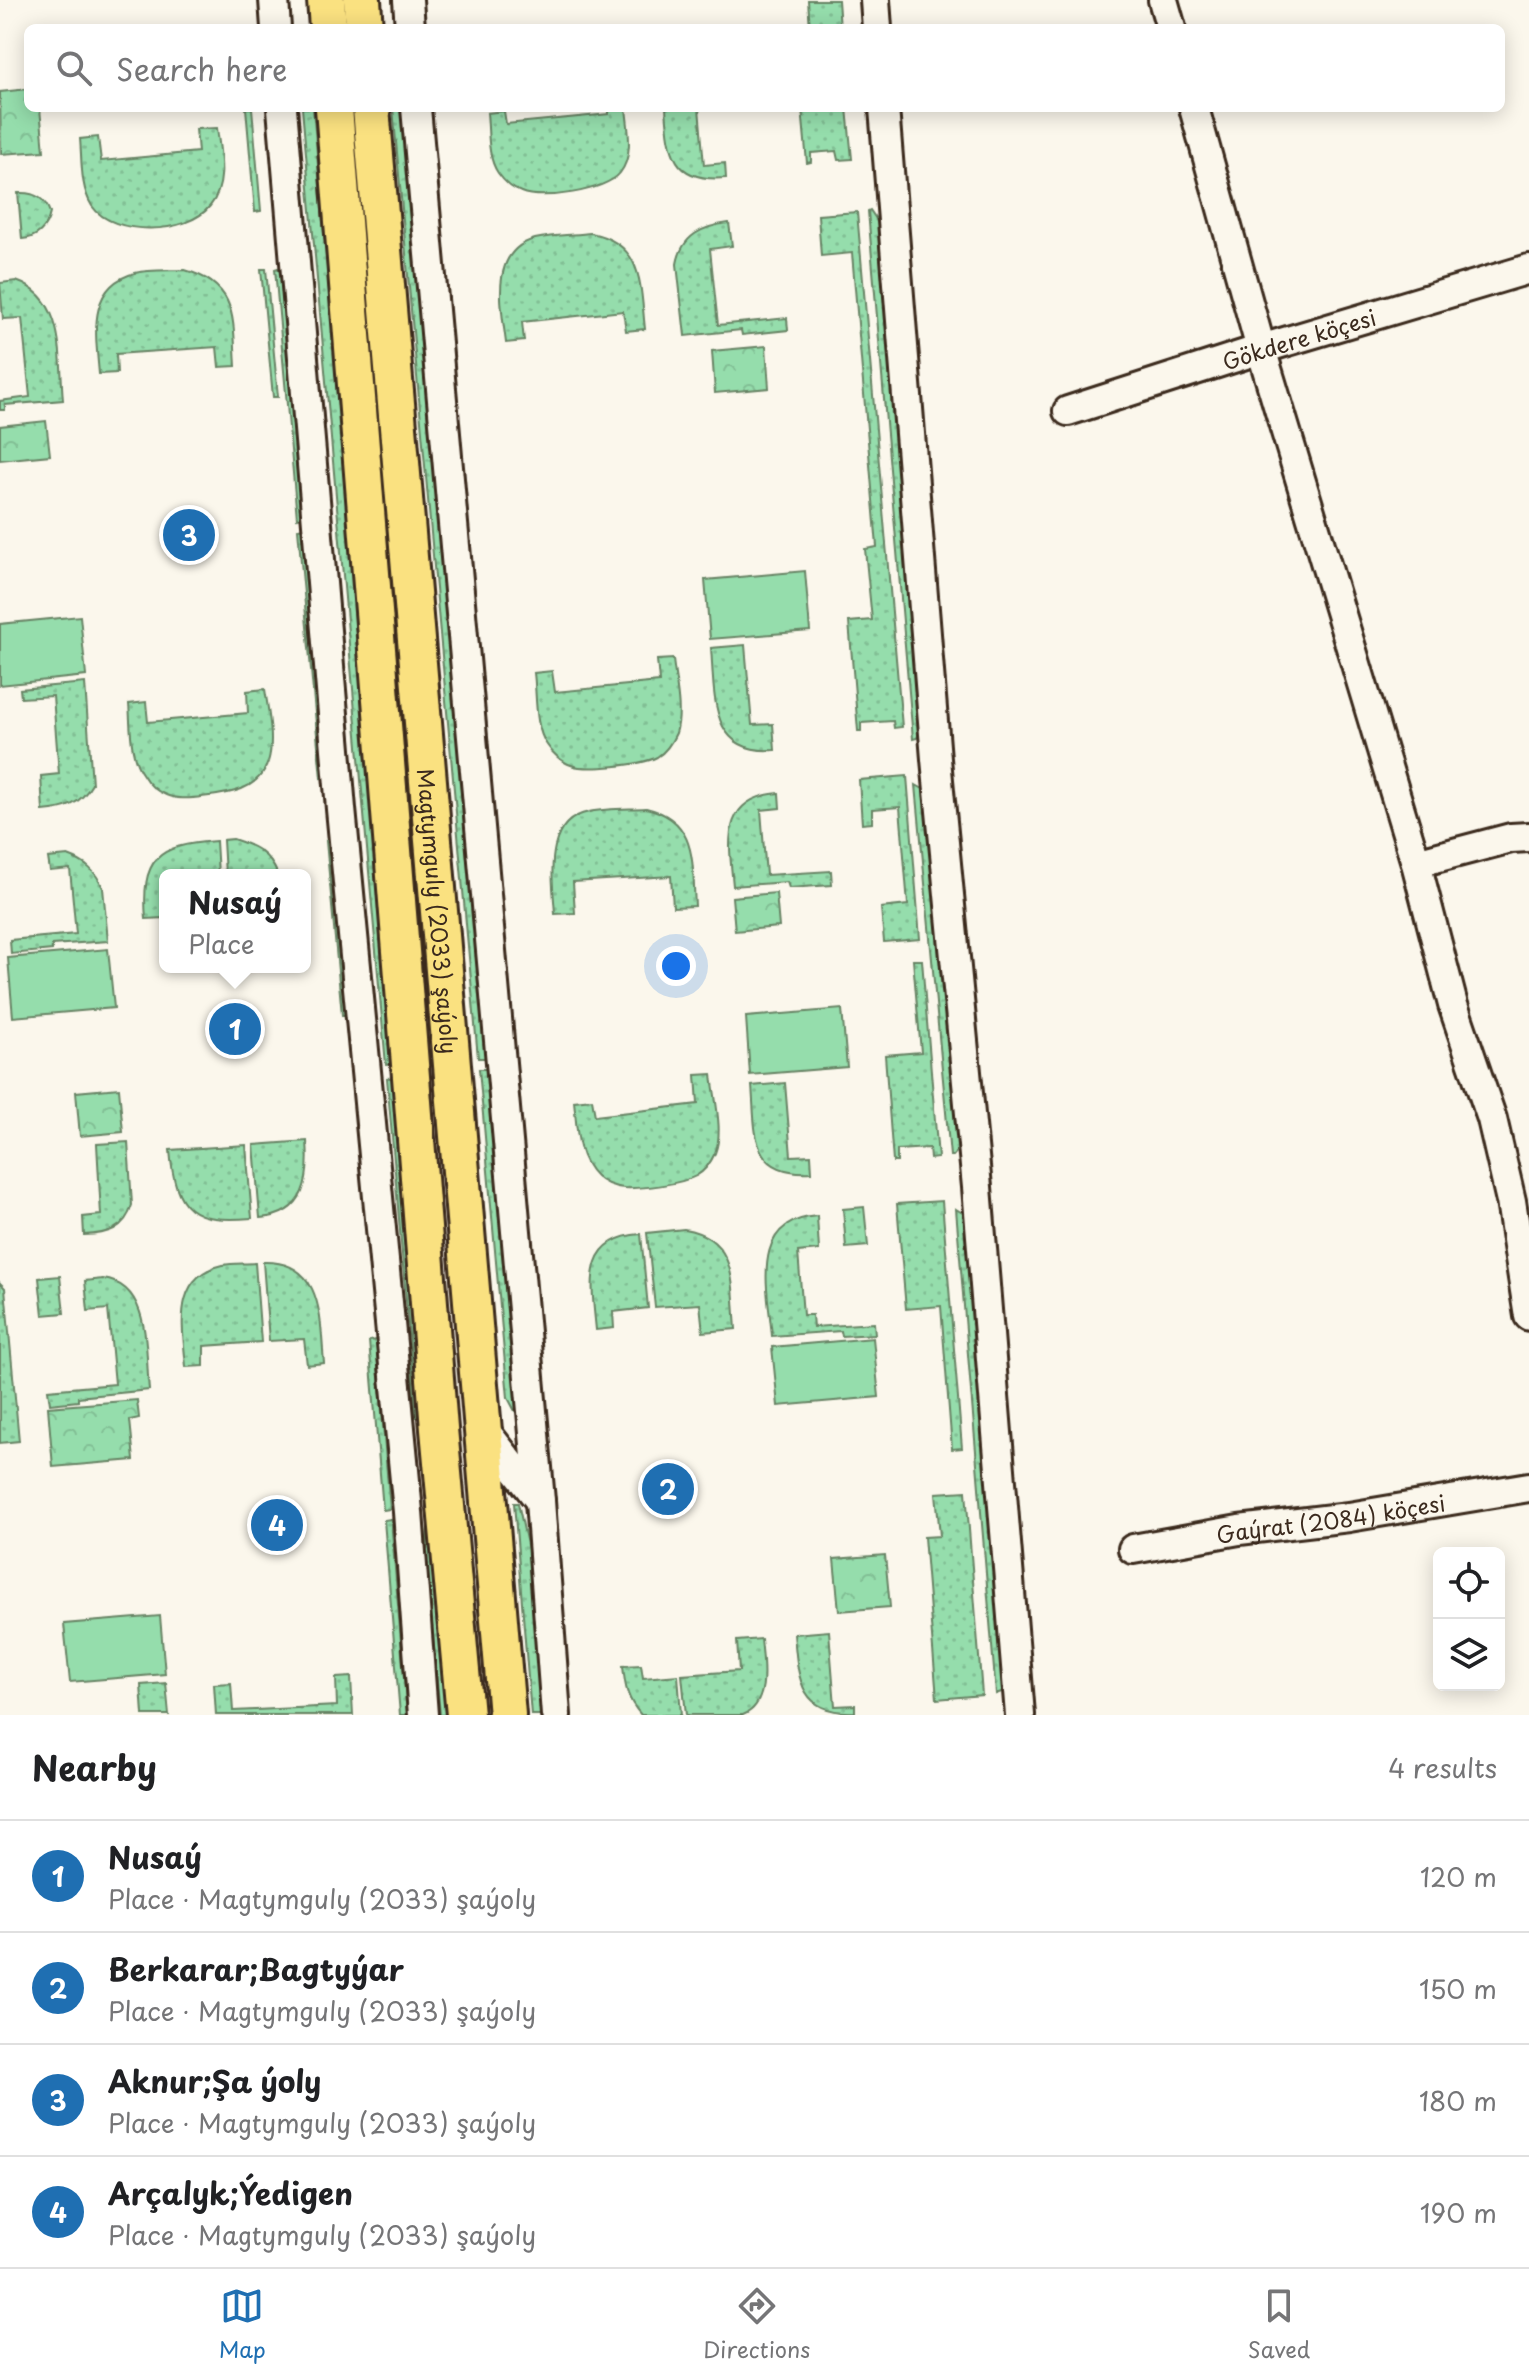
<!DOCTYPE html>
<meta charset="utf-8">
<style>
:root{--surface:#fff;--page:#f6f6f6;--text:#202124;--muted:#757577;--line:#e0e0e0;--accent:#1f6fb2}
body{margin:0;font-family:"Playpen Sans",sans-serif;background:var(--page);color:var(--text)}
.controls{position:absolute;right:24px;bottom:24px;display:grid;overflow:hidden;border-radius:12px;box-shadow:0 4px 20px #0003}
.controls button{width:72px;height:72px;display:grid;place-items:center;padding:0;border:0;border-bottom:2px solid var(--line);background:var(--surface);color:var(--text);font:40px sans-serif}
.you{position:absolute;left:676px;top:966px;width:28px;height:28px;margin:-20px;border:6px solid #fff;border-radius:50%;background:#1a73e8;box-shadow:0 0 0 12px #1a73e833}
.badge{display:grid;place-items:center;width:52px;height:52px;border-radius:50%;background:var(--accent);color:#fff;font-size:26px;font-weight:700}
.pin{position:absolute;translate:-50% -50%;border:4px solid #fff;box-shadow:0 2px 8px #0006}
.popup{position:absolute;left:159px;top:869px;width:152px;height:104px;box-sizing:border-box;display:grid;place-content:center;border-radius:12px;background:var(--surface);filter:drop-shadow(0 2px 6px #0005);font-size:26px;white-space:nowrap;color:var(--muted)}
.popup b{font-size:30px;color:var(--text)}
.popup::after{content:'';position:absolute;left:50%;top:100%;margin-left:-16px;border:16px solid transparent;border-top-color:var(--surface)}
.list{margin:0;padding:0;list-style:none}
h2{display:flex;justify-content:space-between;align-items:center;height:104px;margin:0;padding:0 32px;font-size:34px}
h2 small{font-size:26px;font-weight:400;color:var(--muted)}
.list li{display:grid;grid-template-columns:52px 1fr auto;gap:24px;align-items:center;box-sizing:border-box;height:112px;padding:0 32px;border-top:2px solid var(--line)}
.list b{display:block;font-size:30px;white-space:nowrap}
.list p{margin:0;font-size:26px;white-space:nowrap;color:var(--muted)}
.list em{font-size:26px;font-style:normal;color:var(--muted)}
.icon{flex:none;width:44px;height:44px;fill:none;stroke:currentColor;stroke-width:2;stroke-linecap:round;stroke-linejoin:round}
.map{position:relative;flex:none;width:1529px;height:1715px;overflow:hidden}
.search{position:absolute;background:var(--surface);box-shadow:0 4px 20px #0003;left:24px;right:24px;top:24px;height:88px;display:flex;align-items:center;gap:20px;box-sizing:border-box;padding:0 28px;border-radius:12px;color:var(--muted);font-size:30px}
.sheet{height:552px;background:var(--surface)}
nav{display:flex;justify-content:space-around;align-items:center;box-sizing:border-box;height:112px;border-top:2px solid var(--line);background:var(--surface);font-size:22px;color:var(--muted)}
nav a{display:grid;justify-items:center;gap:4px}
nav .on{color:var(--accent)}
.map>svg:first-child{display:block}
.grass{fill:url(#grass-dots);stroke:#688465;stroke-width:2}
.park{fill:url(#park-crowns);stroke:#688465;stroke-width:2}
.pitch{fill:#95ddac;stroke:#688465;stroke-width:2}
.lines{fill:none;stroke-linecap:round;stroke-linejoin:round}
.minor-casing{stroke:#3b2a1e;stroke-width:34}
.major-casing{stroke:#3b2a1e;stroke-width:42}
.minor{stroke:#fbf7ec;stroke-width:28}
.major{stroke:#fae180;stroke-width:36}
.labels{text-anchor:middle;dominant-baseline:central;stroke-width:8;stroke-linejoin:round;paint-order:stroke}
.street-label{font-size:22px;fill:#3b2a1e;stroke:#fbf7ec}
</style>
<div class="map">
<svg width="1529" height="1715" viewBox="0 0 1529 1715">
<defs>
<pattern id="grass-dots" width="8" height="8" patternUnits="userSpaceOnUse" patternTransform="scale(2)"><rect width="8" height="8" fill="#95ddac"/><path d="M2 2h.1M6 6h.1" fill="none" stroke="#81be94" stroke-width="1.8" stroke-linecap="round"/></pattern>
<pattern id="park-crowns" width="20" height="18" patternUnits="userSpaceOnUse" patternTransform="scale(2)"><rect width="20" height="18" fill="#95ddac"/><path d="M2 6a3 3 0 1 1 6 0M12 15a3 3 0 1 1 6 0" fill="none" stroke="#81be94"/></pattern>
</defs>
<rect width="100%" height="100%" fill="#fbf7ec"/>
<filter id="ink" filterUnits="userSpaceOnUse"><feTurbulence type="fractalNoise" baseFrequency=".0125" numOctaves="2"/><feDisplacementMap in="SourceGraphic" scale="16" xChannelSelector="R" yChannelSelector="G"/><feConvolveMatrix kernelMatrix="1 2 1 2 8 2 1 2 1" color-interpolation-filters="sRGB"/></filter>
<g filter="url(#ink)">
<!-- grass -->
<path class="grass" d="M 808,0 L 838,0 L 840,28 L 810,28 Z
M 246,108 L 252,108 L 261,211 L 255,212 Z
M 302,108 L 313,108 L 397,1064 L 386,1065 Z
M 393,108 L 404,108 L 488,1058 L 478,1058 Z
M 609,108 L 626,108 C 628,129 634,155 620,173 C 606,191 541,201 521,192 C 512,189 503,180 498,173 C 487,157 489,132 487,113 L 504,111 L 506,124 L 609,114 Z
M 666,108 L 699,108 L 704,165 L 725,163 L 726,178 C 672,183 669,152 666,108 Z
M 802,108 L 847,108 L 852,159 L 838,160 L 836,151 L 811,153 L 811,162 L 807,163 Z
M 217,128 C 220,153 228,184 210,206 C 187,235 113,237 92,206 C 80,187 82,160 80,139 L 98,137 L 101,161 L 198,152 L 196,129 Z
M 18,193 C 34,192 45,197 50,213 C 47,228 37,238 22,239 Z
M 870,210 L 876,219 L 881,233 L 921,729 L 917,738 L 913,739 L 868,211 Z
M 857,212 L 902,727 L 894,728 L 893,721 L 861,723 L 861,731 L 858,731 L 849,622 L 872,620 L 865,549 L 877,547 L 852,253 L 821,256 L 818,215 Z
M 729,223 L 732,246 L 710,249 L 718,325 L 787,318 L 788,330 L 742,335 L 741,330 L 685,336 L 677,264 C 682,235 703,226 729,223 Z
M 591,233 C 644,244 640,285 645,329 L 626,331 L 623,311 L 522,322 L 524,341 L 506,343 C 502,309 488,251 535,239 C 553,235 573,235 591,233 Z
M 278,268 L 281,274 L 303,517 L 297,518 L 275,269 Z
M 261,269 L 266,269 L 278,397 L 273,397 Z
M 185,270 C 238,285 233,319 236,366 L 219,367 L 217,347 L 116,354 L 117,373 L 99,374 C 96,336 86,286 135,273 C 150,269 169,271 185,270 Z
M 16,281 C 66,298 59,357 63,400 L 5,405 L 5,410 L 0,410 L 0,401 L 30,397 L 22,318 L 3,319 L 0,283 Z
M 304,528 L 327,777 L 321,778 L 298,529 Z
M 745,645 L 752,725 L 773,724 L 775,750 C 709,755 715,696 711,648 Z
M 673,659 C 675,681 683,711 676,733 C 672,742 665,752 657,757 C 642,765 586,771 571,765 C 562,762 552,753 547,745 C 534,727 537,695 534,673 L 552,671 L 555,692 L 659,682 L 657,660 Z
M 85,683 L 92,784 C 80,805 66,809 43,811 L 41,776 L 59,774 L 53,696 L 21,698 L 20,689 Z
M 265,689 C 268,711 275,740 268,762 C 258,791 228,794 202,797 C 190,798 177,800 166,795 C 156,791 148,784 143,775 C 129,756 131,727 129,704 L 146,702 L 148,722 L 248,713 L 247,691 Z
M 907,776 L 920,939 L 884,942 L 881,908 L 908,905 L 900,807 L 872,809 L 872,823 L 862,824 L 859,780 Z
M 916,785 L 925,790 L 960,1141 L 958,1150 L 953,1156 L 950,1156 Z
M 779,793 L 780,808 L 761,810 L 766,875 L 831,871 L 832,885 L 789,888 L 787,882 L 733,886 C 729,842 720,798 779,793 Z
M 646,808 C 698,820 692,863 695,906 L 673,907 L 671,876 L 573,882 L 575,913 L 555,914 C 553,880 542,821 589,812 C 607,808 627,809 646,808 Z
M 233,839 C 255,846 269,853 278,875 L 225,875 L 223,840 Z
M 216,841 L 218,875 L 165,875 L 165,918 L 146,919 C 141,859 156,845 216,841 Z
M 326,841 L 331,843 L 349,1015 L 342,1015 Z
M 68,856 C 85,862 96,871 103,888 L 108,941 L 52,945 L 52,950 L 11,954 L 10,940 L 76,934 L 70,869 L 50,871 L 48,858 Z
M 913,960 L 922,960 L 938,1158 L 930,1159 L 929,1148 L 897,1150 L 897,1162 L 893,1162 L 885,1055 L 921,1052 Z
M 479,1069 L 489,1069 L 519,1410 L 515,1411 L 508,1398 Z
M 712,1074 C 714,1097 724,1131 715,1153 C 711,1162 705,1171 696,1176 C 681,1184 641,1189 624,1188 C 614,1187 603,1183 596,1176 C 576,1157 577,1127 574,1101 L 592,1099 L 595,1116 L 698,1104 L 696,1075 Z
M 398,1077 L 422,1417 L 416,1417 L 387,1078 Z
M 785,1083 L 791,1156 L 811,1155 L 812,1172 C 749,1176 756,1133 752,1086 Z
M 307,1141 C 310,1178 306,1215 260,1218 L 254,1145 Z
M 128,1142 L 132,1205 C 125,1230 107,1234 84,1235 L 83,1217 L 101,1215 L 97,1144 Z
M 246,1145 L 252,1218 C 192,1223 175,1211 170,1150 Z
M 942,1201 L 962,1448 L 952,1449 L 941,1306 L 906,1309 L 897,1204 Z
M 864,1207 L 868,1246 L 846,1248 L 843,1209 Z
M 956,1209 L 964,1214 L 967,1221 L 1004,1691 L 996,1694 Z
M 817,1216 L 819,1250 L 798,1252 L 803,1315 L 812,1315 L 813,1327 L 874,1323 L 875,1334 L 842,1336 L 841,1331 L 772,1336 C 768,1289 749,1221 817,1216 Z
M 684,1229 C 738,1238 732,1285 736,1329 L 703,1332 L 700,1304 L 655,1307 L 647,1233 Z
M 641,1234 L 648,1308 L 613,1312 L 614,1328 L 596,1330 C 592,1286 581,1238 641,1234 Z
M 263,1262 C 324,1260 320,1320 324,1363 L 307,1365 L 304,1339 L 269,1341 Z
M 255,1263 L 261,1342 L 204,1346 L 204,1366 L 186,1367 C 183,1329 171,1276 223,1265 C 233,1263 245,1264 255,1263 Z
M 60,1276 L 64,1313 L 43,1315 L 39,1278 Z
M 103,1279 C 152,1285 145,1353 149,1390 L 78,1397 L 78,1401 L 50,1404 L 48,1390 L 115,1384 L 108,1309 L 88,1311 L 85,1281 Z
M 0,1283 L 5,1288 L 19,1441 L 0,1443 Z
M 376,1340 L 390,1509 L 383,1510 L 369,1341 Z
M 966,1491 L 982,1695 L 937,1699 L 924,1537 L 940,1536 L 936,1493 Z
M 514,1503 L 518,1503 L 528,1549 L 542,1715 L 531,1715 Z
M 429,1510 L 451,1715 L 440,1715 L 426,1557 Z
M 391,1519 L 407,1715 L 400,1715 L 384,1520 Z
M 829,1631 L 835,1706 L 855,1705 L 855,1712 C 799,1715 798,1678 794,1634 Z
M 761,1639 C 763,1661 771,1704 743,1715 C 732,1715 699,1715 686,1715 L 682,1675 L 739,1671 L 737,1641 Z
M 641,1665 L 643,1678 L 678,1675 L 681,1715 L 641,1715 C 627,1699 625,1687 623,1666 Z
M 351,1677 L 353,1715 L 216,1715 L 214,1684 L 231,1683 L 233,1711 L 337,1706 L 336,1678 Z
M 166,1683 L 169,1715 L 143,1715 L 141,1685 Z"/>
<!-- park -->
<path class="park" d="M 28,89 L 28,108 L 40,108 L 44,151 L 1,154 L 0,92 Z
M 766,346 L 769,388 L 715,393 L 712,351 Z
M 46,421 L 50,455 L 0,460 L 0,426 Z
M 776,893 L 779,927 L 735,931 L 732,897 Z
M 119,1088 L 123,1132 L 80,1136 L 76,1092 Z
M 137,1400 L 139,1418 L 130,1420 L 134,1460 L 53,1467 L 48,1407 Z
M 885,1555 L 890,1607 L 839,1611 L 834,1559 Z"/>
<!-- pitch -->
<path class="pitch" d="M 805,571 L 810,631 L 710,639 L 705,580 Z
M 80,616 L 86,676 L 0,685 L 0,624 Z
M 108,949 L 114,1008 L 13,1017 L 8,958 Z
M 842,1009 L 847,1067 L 750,1075 L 746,1017 Z
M 873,1338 L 879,1397 L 778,1406 L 772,1347 Z
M 160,1616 L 165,1674 L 70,1682 L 64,1624 Z"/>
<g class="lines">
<defs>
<g id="minor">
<path d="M 274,0 L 276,28"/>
<path d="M 408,0 L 410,28"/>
<path d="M 875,0 L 877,28"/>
<path d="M 1163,0 L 1171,28"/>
<path d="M 282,108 L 341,809 L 408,1512 L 423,1715"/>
<path d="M 416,108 L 540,1501 L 556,1715"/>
<path d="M 884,108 L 936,759 L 977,1187 L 1020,1715"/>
<path d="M 1194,108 L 1261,349 L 1416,863 L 1453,1005 L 1492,1119 L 1511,1201 L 1529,1316"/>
<path id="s1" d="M 1068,411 L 1261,349 L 1529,269"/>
<path d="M 1416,863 L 1511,838 L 1529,837"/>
<path d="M 482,1427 L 540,1501"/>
<path id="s2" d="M 1133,1549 L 1239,1530 L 1349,1517 L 1529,1487"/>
</g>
<g id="major">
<path d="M 326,0 L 328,28"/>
<path d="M 362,0 L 364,28"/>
<path d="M 334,108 L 439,1429 L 465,1715"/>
<path id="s3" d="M 371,108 L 507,1715"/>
</g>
</defs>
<!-- minor casing -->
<use href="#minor" class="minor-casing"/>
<!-- major casing -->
<use href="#major" class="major-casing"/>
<!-- minor -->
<use href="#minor" class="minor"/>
<!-- major -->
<use href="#major" class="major"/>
</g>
</g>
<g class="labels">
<!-- street labels -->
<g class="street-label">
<text stroke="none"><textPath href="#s1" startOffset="242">Gökdere köçesi</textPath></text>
<text stroke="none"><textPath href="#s3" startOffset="806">Magtymguly (2033) şaýoly</textPath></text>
<text stroke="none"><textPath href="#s2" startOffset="200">Gaýrat (2084) köçesi</textPath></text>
</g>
</g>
</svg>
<div class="controls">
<button><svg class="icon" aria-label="locate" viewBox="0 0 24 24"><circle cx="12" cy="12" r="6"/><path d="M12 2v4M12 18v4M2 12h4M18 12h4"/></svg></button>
<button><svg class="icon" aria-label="layers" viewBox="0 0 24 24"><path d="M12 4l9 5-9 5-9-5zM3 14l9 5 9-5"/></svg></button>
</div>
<div class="you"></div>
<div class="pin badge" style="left:235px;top:1029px">1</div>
<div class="popup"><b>Nusaý</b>Place</div>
<div class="pin badge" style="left:668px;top:1489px">2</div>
<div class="pin badge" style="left:189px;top:535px">3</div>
<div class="pin badge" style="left:277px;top:1525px">4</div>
<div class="search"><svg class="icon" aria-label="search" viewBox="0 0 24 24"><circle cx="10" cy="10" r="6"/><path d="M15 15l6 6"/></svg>Search here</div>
</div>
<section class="sheet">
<h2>Nearby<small>4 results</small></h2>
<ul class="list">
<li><span class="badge">1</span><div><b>Nusaý</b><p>Place · Magtymguly (2033) şaýoly</p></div><em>120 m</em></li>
<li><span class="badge">2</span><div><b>Berkarar;Bagtyýar</b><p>Place · Magtymguly (2033) şaýoly</p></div><em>150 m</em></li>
<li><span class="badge">3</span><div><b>Aknur;Şa ýoly</b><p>Place · Magtymguly (2033) şaýoly</p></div><em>180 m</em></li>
<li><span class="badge">4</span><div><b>Arçalyk;Ýedigen</b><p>Place · Magtymguly (2033) şaýoly</p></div><em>190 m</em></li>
</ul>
</section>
<nav>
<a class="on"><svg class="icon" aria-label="map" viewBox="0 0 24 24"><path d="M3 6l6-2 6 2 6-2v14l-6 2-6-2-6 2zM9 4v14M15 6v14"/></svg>Map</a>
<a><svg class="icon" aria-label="directions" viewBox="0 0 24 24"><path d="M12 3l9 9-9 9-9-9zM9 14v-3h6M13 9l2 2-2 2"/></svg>Directions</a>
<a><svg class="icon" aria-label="saved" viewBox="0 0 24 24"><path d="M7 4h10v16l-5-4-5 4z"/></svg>Saved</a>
</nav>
